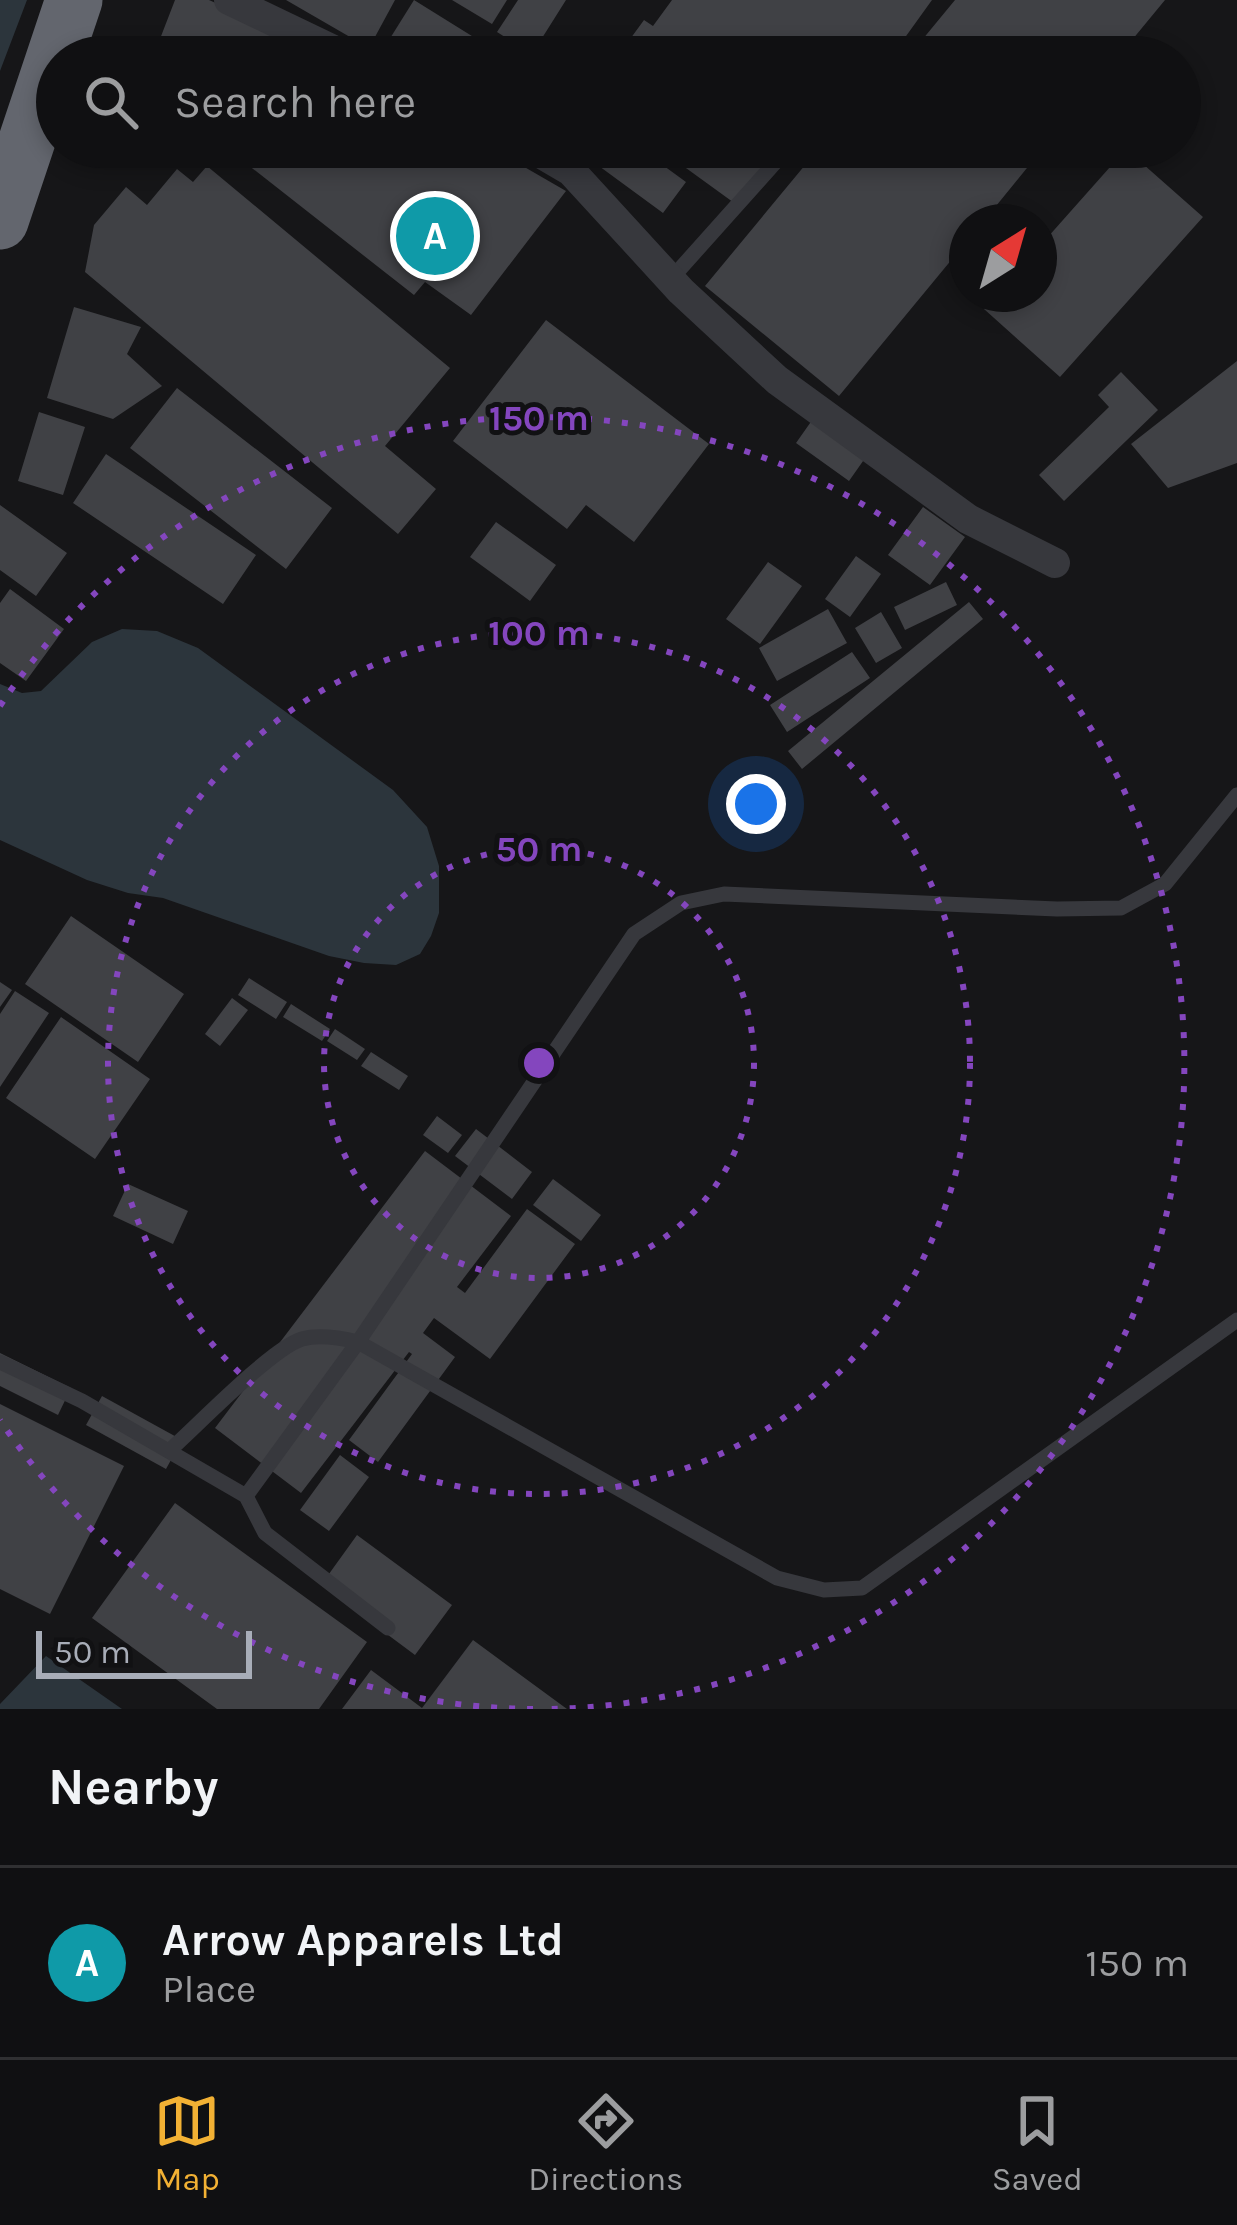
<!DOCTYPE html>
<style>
:root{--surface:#101012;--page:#1e1e20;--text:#f1f3f6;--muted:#9c9d9f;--line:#303032;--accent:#f2b134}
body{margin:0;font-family:Karla,sans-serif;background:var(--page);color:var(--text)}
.compass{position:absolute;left:949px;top:204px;width:108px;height:108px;border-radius:50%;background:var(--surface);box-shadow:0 6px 18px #0003;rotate:37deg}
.scale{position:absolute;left:36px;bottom:30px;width:216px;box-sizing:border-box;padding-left:12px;border:6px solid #a8adb8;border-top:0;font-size:33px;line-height:42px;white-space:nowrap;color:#a8adb8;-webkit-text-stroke:9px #111113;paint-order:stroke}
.you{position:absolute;left:756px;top:804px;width:42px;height:42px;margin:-30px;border:9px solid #fff;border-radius:50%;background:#1a73e8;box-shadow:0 0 0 18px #1a73e833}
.badge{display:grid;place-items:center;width:78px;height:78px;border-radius:50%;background:var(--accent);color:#fff;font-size:39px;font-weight:700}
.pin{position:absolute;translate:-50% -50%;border:6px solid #fff;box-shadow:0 3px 12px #0006}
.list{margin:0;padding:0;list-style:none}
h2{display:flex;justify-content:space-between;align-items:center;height:156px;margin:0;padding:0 48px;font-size:51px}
h2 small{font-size:39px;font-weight:400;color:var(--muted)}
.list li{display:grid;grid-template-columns:78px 1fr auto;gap:36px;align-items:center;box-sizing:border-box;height:192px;padding:0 48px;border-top:3px solid var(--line)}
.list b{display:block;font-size:45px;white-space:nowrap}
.list p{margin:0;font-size:39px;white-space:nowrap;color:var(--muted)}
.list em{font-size:39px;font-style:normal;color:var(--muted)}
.icon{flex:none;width:66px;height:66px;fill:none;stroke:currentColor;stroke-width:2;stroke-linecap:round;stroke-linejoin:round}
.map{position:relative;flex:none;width:1237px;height:1709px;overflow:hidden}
.search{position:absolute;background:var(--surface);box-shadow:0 6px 18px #0003;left:36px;right:36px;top:36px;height:132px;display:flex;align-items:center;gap:30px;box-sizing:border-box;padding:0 42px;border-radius:66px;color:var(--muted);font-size:45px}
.sheet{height:348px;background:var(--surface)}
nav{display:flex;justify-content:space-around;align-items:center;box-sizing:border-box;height:168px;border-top:3px solid var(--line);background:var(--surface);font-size:33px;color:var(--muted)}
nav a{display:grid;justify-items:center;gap:6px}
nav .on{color:var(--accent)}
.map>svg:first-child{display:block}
.water{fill:#2c353c}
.building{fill:#404145}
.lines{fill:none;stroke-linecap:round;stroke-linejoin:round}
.lane{stroke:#37383d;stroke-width:15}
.street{stroke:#37383d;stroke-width:30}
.highway{stroke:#63666e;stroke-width:57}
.ring{fill:none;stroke:#8446be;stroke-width:6;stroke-dasharray:6 12}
.centre{fill:#8446be;stroke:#111113;stroke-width:6}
.ring-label{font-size:36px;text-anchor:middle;font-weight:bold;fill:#8446be;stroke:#111113;stroke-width:10;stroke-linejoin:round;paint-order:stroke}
</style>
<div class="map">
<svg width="1237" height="1709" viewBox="0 0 1237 1709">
<rect width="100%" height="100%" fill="#161618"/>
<!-- water -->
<path class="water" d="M 0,0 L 27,0 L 0,71 Z
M 122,629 L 157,631 L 198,648 L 393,790 L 427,827 L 439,866 L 439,913 L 431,936 L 420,954 L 396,965 L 364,963 L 329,956 L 163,898 L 128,893 L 87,880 L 0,840 L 0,684 L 22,693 L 41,691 L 92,642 Z
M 46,1656 L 122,1709 L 0,1709 L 0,1704 Z"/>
<!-- building -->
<path class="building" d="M 175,0 L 209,0 L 282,33 L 261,57 L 153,57 Z
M 286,0 L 395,0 L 369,48 Z
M 414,0 L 496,51 L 492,57 L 398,57 L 384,48 Z
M 452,0 L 507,0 L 492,24 Z
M 518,0 L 566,0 L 532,54 L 497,32 Z
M 672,0 L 932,0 L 891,57 L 617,57 L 644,20 L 653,26 Z
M 955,0 L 1165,0 L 1118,57 L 908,57 Z
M 254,147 L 490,147 L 566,191 L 471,315 L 425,282 L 414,295 L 243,161 Z
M 596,147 L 638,147 L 686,182 L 663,213 L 588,158 Z
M 657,147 L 780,147 L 737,205 Z
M 820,147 L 1044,147 L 983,222 L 967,222 L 967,241 L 839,396 L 705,286 Z
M 1126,149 L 1203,217 L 1060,377 L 984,309 L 997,294 L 1039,294 L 1039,247 Z
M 207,166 L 450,368 L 385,446 L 436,489 L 398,534 L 85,272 L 94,225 L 126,187 L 147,205 L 177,169 L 193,182 Z
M 74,307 L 141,327 L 127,354 L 162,386 L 113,419 L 47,398 Z
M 546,320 L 709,444 L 634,542 L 586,505 L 567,529 L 453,441 Z
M 1237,361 L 1237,463 L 1168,488 L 1131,444 Z
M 1121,372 L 1158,410 L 1064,501 L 1039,475 L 1109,407 L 1098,395 Z
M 177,388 L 332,508 L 286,569 L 130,448 Z
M 39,412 L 85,427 L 63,495 L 18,481 Z
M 815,416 L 868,454 L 849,481 L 796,443 Z
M 106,454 L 256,555 L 223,604 L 73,503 Z
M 0,505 L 67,553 L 36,596 L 0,570 Z
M 923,507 L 965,537 L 930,585 L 888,555 Z
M 496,522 L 556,565 L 530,601 L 470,557 Z
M 856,556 L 881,574 L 850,617 L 825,599 Z
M 768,562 L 802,586 L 760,644 L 726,619 Z
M 946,582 L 957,605 L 905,630 L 894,607 Z
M 10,589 L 64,629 L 26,681 L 0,663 L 0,603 Z
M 969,602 L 983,619 L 802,769 L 788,751 Z
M 828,609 L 847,643 L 777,681 L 759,648 Z
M 881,612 L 902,648 L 876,663 L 855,628 Z
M 852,652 L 870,678 L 787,732 L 770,705 Z
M 71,916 L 184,994 L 138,1062 L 25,984 Z
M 249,978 L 287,1002 L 276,1019 L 238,995 Z
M 0,982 L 12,990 L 0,1007 Z
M 15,991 L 49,1013 L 0,1087 L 0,1014 Z
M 232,998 L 248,1010 L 220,1046 L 205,1034 Z
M 291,1004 L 330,1029 L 322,1041 L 283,1017 Z
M 61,1017 L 150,1079 L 95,1159 L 6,1098 Z
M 335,1029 L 365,1049 L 357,1060 L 327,1041 Z
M 371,1052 L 408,1076 L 399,1090 L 361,1066 Z
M 437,1116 L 462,1135 L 448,1153 L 423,1135 Z
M 476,1129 L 532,1172 L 512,1199 L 455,1156 Z
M 425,1151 L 511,1216 L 457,1287 L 465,1293 L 527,1209 L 575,1244 L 490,1359 L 434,1318 L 423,1333 L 455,1357 L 378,1462 L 349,1440 L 412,1354 L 409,1352 L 301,1493 L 215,1428 Z
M 553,1179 L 601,1215 L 581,1241 L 533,1205 Z
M 128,1184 L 188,1211 L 173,1244 L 113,1216 Z
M 0,1353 L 71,1388 L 58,1415 L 0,1386 Z
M 102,1396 L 182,1440 L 166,1469 L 86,1425 Z
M 0,1404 L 124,1466 L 50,1614 L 0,1589 Z
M 340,1455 L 369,1477 L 329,1531 L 300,1510 Z
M 175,1503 L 367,1642 L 319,1709 L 217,1709 L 92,1618 Z
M 357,1535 L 452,1605 L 415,1655 L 321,1585 Z
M 473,1640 L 567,1709 L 342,1709 L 371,1670 L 422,1708 Z"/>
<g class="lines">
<!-- lane -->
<path class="lane" d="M 671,279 L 789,147
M 0,1362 L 82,1401 L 246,1496 L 265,1533 L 388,1628
M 170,1450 C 197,1426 272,1348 302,1339 C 320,1334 341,1338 358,1342 L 634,934 L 681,903 L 724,894 L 1057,909 L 1121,908 L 1165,884 L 1237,795
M 246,1496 L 358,1342 L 777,1578 L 824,1590 L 862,1588 L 1237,1320"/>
<!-- street -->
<path class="street" d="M 229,0 L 348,57
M 530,147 L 571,171 L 681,291 L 777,380 L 968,519 L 1055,563"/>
<!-- highway -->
<path class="highway" d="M 0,221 L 74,0"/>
</g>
<!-- distance rings -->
<g class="ring">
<circle cx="539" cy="1063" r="215"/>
<circle cx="539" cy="1063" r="431"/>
<path d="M533 1709A646 646 0 0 1 0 1420M0 706A646 646 0 1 1 545 1709"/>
</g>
<circle cx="539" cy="1063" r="18" class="centre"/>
<g class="ring-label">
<text x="539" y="430">150 m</text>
<text x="539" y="645">100 m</text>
<text x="539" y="861">50 m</text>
</g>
</svg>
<svg class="compass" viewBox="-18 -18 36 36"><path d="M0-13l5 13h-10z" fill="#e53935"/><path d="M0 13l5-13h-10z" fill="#9c9d9f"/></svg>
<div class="scale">50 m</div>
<div class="you"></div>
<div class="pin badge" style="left:435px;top:236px;background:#0f9aa8">A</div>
<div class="search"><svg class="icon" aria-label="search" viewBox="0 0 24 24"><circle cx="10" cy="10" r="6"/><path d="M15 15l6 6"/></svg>Search here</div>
</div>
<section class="sheet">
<h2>Nearby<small></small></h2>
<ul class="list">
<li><span class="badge" style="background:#0f9aa8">A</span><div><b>Arrow Apparels Ltd</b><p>Place</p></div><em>150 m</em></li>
</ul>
</section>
<nav>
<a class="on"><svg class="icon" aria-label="map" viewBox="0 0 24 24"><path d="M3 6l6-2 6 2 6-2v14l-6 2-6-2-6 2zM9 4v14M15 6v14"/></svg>Map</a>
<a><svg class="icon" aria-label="directions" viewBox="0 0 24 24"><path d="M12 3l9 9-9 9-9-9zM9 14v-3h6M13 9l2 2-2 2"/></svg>Directions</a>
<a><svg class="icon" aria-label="saved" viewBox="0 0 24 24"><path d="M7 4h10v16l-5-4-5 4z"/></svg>Saved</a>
</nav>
